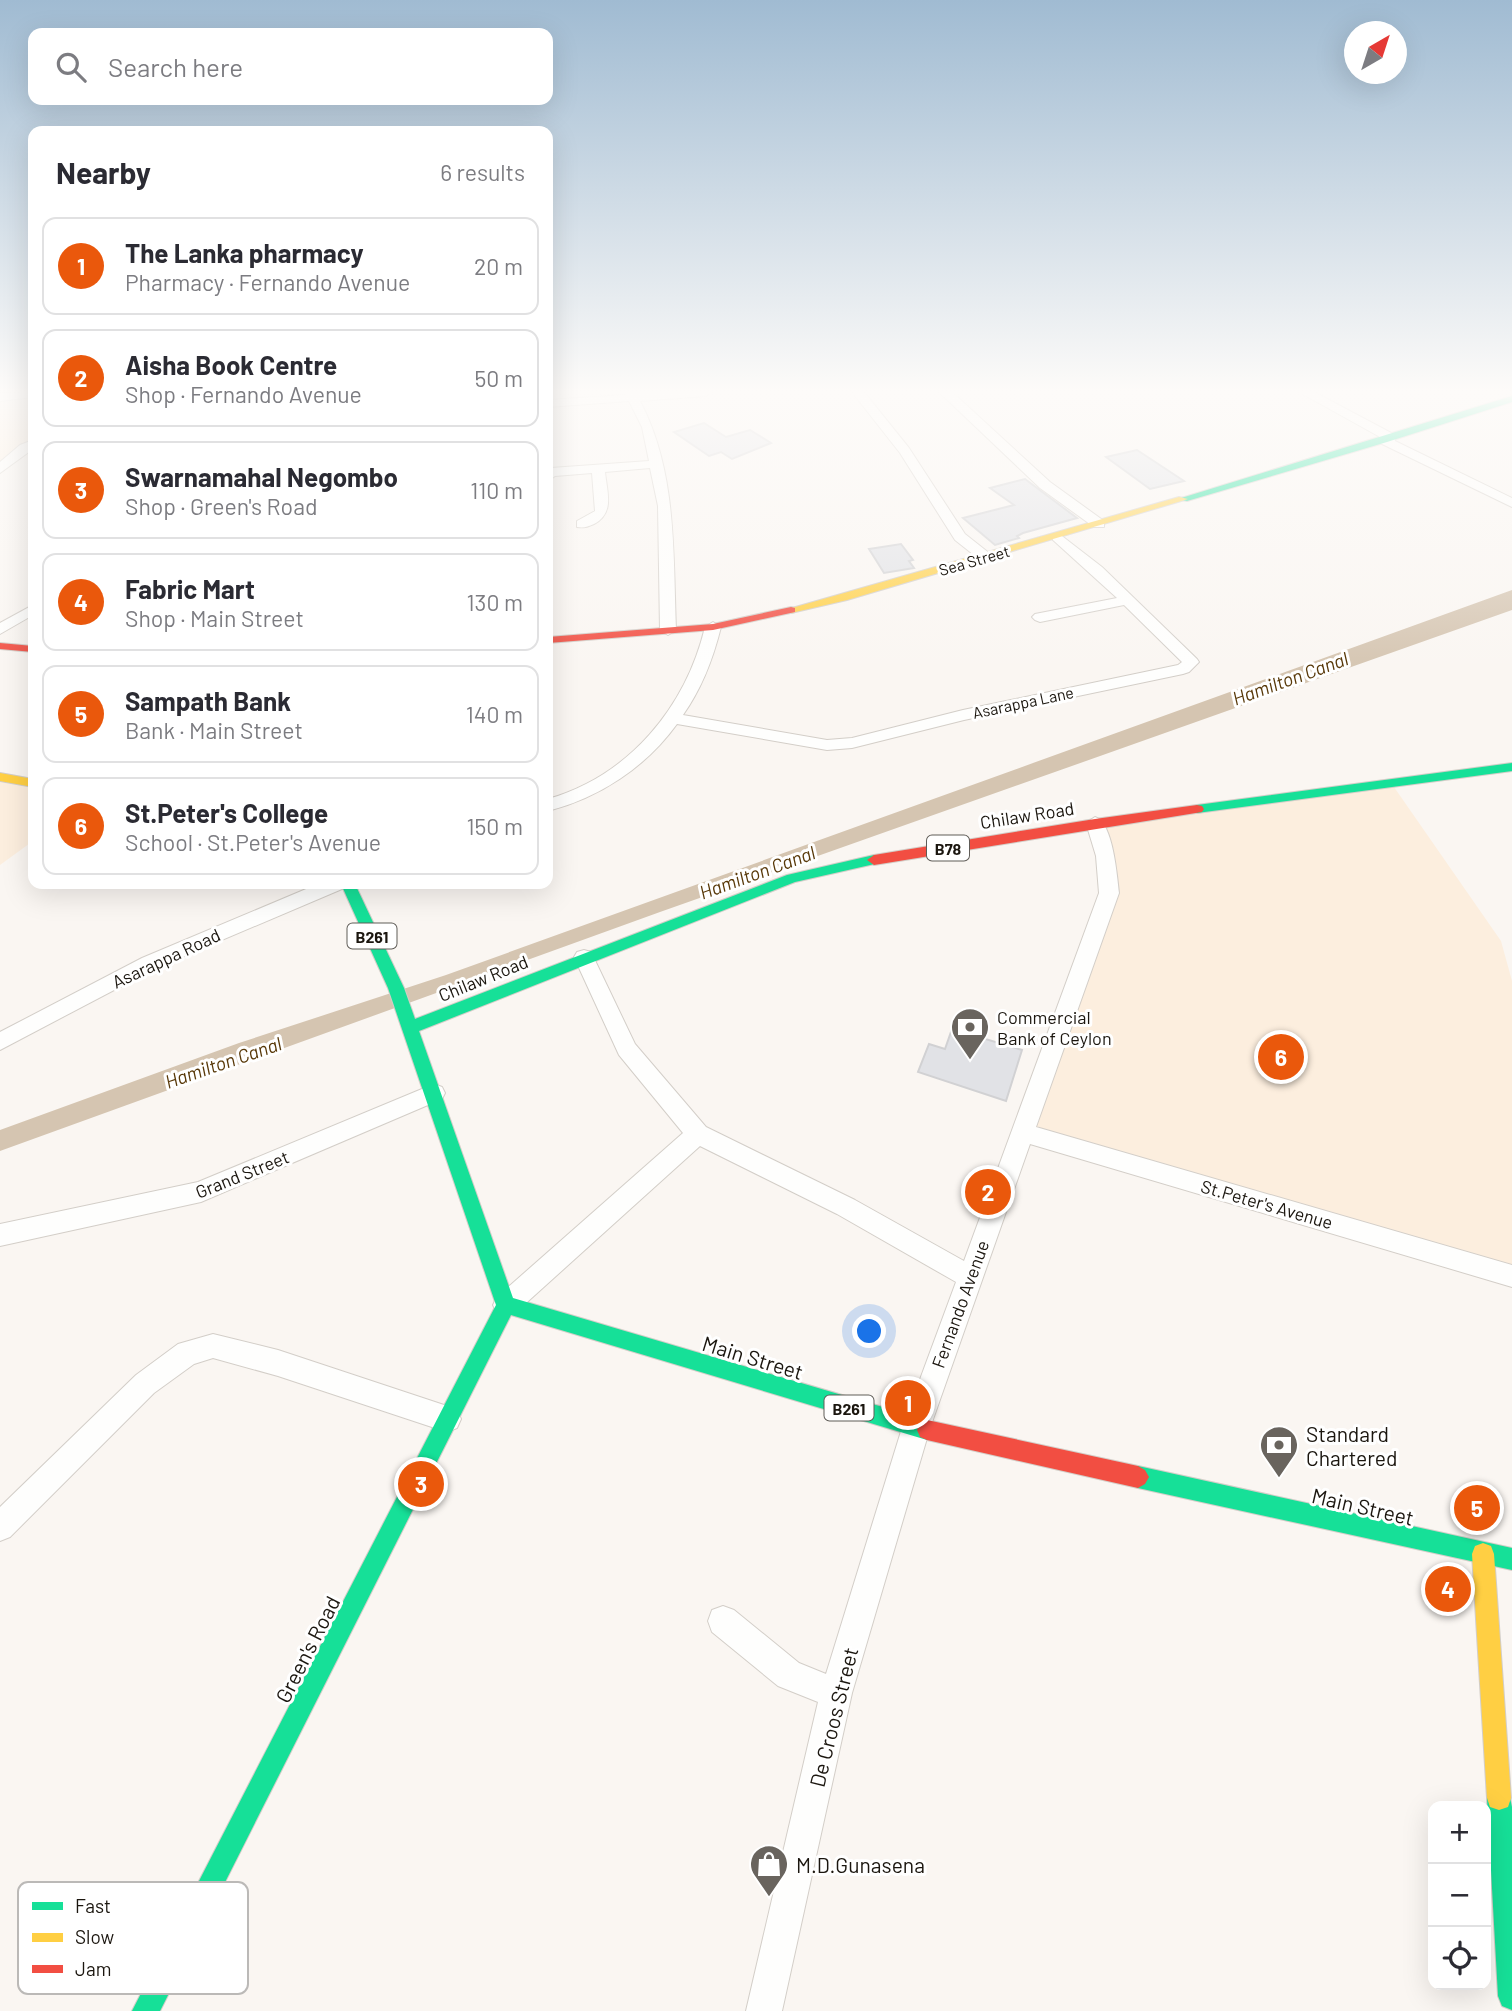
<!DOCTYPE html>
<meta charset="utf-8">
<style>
:root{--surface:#fff;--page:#f7f7f7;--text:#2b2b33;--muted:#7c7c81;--line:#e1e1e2;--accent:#ea580c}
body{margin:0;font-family:Barlow,sans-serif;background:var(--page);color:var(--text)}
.controls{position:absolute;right:21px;bottom:21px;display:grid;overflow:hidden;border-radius:14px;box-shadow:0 7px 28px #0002}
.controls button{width:63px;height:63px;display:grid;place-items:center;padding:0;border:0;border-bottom:2px solid var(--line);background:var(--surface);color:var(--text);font:35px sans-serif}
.compass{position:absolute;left:1344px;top:21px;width:63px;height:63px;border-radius:50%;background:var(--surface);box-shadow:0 7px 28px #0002;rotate:39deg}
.you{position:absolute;left:870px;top:1332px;width:24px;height:24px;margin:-18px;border:5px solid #fff;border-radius:50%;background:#1a73e8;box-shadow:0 0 0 10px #1a73e833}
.badge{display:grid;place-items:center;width:46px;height:46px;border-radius:50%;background:var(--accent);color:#fff;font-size:23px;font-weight:700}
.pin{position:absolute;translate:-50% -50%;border:4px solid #fff;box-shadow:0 2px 7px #0006}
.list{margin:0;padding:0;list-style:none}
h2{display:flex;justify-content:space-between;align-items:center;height:91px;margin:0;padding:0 28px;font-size:30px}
h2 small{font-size:23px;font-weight:400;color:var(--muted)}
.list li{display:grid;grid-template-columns:46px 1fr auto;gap:21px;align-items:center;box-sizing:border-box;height:98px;margin:0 14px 14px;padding:0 14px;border:2px solid var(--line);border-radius:14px}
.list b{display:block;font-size:26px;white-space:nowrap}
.list p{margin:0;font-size:23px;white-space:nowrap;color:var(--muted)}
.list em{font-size:23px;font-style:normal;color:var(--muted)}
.icon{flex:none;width:38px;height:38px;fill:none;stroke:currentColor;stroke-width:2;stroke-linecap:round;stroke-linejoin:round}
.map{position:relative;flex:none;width:1512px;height:2011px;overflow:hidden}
.search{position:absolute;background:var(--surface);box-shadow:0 7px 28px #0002;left:28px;top:28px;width:525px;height:77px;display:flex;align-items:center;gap:18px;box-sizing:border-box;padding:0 24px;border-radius:14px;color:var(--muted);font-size:26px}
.panel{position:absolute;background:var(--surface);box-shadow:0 7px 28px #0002;left:28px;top:126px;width:525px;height:763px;border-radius:14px}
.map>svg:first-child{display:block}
.built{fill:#fceede}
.water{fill:#d5c5b1}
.building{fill:#e1e2e6;stroke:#d1d1d3;stroke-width:2}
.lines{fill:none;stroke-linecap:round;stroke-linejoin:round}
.street-casing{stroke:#d3cec8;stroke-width:2}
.fast-casing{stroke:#d3cec8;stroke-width:2}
.slow-casing{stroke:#d3cec8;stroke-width:2}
.jam-casing{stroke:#d3cec8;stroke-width:2}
.street{fill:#fefefd;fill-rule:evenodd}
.fast{fill:#16e098;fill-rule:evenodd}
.slow{fill:#ffcf43;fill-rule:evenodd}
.jam{fill:#f24e42;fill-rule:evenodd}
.labels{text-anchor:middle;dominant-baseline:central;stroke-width:6;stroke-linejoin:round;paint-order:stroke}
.far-street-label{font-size:16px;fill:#1b160f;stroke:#fff}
.shield{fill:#fff;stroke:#5f5c57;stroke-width:2}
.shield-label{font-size:16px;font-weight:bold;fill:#1b160f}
.street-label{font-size:18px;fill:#1b160f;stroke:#fff}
.poi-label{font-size:18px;fill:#1b160f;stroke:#fff;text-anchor:start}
.water-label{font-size:19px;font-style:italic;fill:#583808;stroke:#fff}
.near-street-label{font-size:21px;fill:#1b160f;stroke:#fff}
.near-poi-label{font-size:21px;fill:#1b160f;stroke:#fff;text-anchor:start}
.key{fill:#fff;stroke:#bbb9b7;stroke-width:2}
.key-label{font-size:19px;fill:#1b160f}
</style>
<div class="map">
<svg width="1512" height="2011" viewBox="0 0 1512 2011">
<rect width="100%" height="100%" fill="#faf6f2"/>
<!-- built -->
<path class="built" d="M 33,394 L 33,444 L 24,448 L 0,469 L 0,397 Z
M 0,782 L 33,788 L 33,841 L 0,865 Z
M 1394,787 L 1501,941 L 1512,981 L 1512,1276 L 1021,1132 L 1109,893 L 1095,823 Z"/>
<!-- water -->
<path class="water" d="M 1512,590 L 1512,610 L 660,912 L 0,1151 L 0,1130 L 239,1043 L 446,975 Z"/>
<!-- building -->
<path class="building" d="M 704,423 L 726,437 L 750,430 L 771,443 L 732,459 L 721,452 L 709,456 L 674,432 Z
M 1137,450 L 1184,481 L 1150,489 L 1106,457 Z
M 1025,479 L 1077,518 L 1023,533 L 1017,536 L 1019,538 L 995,545 L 963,518 L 1014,505 L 990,488 Z
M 901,544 L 913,560 L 909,561 L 914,568 L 884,573 L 869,549 Z
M 952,1029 L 1022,1050 L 1006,1101 L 918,1072 L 929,1044 L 945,1049 Z"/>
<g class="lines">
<defs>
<path id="street" d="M 33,392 L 33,397 L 0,401 L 0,393 Z
M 624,392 L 712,392 L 706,396 L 640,401 C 677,471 673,552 676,630 L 668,635 L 660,630 L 658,506 L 650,468 L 605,472 C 607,492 615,513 594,524 C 587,527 584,528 577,527 L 577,521 L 595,511 L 592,473 L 555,476 L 548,481 L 548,469 L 551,468 L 649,461 L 642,427 L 629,401 L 548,407 L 548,400 L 625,395 Z
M 852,392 L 864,392 L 909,448 L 965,534 L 989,553 L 989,559 L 979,559 L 955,540 L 900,453 Z
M 939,392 L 952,392 L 1050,482 L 1104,521 L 1104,527 L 1094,527 L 1040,488 Z
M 1299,392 L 1314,392 L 1395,435 L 1395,441 L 1512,498 L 1512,507 L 1380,443 L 1378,440 L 1380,437 Z
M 33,440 L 33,449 L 0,473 L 0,462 L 20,445 Z
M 1058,533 L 1102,567 L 1197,659 L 1199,662 L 1189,672 L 1183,674 L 964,720 L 852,748 L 827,750 L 677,724 C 646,767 599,798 548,811 L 548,799 C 629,776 686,707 705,627 L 713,622 L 721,627 C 713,659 702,688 683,715 L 827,740 L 852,738 L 963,710 L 1178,665 L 1182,662 L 1124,605 L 1040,622 L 1035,620 L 1032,617 L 1035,614 L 1117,598 L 1053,540 L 1053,534 Z
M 33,605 L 33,615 L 0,634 L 0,623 Z
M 1095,817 C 1113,822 1117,876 1119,893 L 1036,1127 L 1512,1265 L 1512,1287 L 1030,1144 L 930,1428 L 852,1693 L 782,2011 L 746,2011 L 818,1702 L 778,1686 L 712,1632 L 708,1621 L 712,1610 L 723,1606 L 734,1610 L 799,1663 L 826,1674 L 902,1428 L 956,1282 L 837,1214 L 700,1146 L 515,1313 L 506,1317 L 497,1313 L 493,1305 L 497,1297 L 683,1133 L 619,1055 L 574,957 L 577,952 L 584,950 L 591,952 L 635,1044 L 706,1127 L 855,1200 L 964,1261 L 1099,893 L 1096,856 L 1086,823 Z
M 318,884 L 345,884 L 342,889 L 156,968 L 0,1050 L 0,1032 L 142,958 Z
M 434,1084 L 442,1087 L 445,1093 L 442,1099 L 201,1202 L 0,1246 L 0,1224 L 198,1182 Z
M 213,1334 L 278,1350 L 447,1406 L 457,1410 L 461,1419 L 457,1428 L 447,1432 L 278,1376 L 213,1358 L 194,1364 L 154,1393 L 10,1537 L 0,1541 L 0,1507 L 136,1375 L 178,1344 Z"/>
<path id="fast" d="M 1512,396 L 1512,402 L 1387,442 L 1187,501 L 1178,499 Z
M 1512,763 L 1512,771 L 1197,813 L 1190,809 L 1197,805 Z
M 874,855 L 879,857 L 881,860 L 879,863 L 795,882 L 419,1031 L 513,1298 L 927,1420 L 934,1423 L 937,1430 L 934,1437 L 927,1440 L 511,1315 L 160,2011 L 132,2011 L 496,1305 L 388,988 L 341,884 L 355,884 L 404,988 L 415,1019 L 787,875 Z
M 1138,1466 L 1512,1548 L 1512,1570 L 1138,1488 L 1131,1484 L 1127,1477 L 1131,1470 Z
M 1499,1786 L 1508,1789 L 1512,1807 L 1512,2010 L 1502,2006 L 1498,1996 L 1487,1798 L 1490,1789 Z"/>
<path id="slow" d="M 1179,497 L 1188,499 L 847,600 L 791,613 L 785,610 Z
M 0,773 L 33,779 L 33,787 L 0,781 Z
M 1483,1543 L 1491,1546 L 1494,1554 L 1511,1798 L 1508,1807 L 1499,1810 L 1490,1807 L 1487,1798 L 1472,1554 L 1475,1546 Z"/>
<path id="jam" d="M 791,607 L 795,608 L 795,612 L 713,630 L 548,643 L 548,637 L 713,624 Z
M 0,643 L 33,646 L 33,652 L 0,649 Z
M 1197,805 L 1202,806 L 1204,809 L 1202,812 L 874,865 L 867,860 L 874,855 L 1095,819 Z
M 927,1420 L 1138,1466 L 1145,1470 L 1149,1477 L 1145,1484 L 1138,1488 L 927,1440 L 920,1437 L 917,1430 L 920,1423 Z"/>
</defs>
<!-- street casing -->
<use href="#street" class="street-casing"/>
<!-- fast casing -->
<use href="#fast" class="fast-casing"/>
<!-- slow casing -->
<use href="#slow" class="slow-casing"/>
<!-- jam casing -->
<use href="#jam" class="jam-casing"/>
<!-- street -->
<use href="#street" class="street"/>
<!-- fast -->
<use href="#fast" class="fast"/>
<!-- slow -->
<use href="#slow" class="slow"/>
<!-- jam -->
<use href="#jam" class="jam"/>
</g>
<!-- sky -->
<linearGradient id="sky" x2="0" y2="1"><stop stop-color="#a0bbd2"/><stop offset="0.58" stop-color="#fdfbf9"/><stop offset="1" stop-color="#fdfbf9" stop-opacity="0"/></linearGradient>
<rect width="1512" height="674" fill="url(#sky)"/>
<!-- icons -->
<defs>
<symbol id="bank-pin" viewBox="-11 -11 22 30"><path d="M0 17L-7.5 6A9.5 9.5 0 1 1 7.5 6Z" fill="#69645e" stroke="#fff"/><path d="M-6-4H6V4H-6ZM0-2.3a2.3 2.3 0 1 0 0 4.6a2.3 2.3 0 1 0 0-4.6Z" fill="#fff"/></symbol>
<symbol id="shop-pin" viewBox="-11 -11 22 30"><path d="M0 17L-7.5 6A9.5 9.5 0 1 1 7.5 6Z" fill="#69645e" stroke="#fff"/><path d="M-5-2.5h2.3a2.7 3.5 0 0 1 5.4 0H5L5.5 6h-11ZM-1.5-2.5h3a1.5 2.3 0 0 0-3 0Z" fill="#fff"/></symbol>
</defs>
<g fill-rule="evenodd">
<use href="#bank-pin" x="948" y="1005" width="44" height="60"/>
<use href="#bank-pin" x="1257" y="1423" width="44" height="60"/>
<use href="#shop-pin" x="747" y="1842" width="44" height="60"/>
</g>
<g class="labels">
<!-- far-street labels -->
<g class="far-street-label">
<text transform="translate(974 560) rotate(-16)">Sea Street</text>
<text transform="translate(1023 702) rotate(-12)">Asarappa Lane</text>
</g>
<!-- shield labels -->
<g class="shield">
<rect x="927" y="835.5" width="42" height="25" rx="5"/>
<rect x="347.5" y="923.5" width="49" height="25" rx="5"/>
<rect x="824.5" y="1395.5" width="49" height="25" rx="5"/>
</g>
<g class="shield-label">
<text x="948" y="848">B78</text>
<text x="372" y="936">B261</text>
<text x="849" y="1408">B261</text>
</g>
<!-- street labels -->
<g class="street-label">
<text transform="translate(1027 815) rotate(-9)">Chilaw Road</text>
<text transform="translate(166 958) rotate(-25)">Asarappa Road</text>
<text transform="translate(483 978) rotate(-22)">Chilaw Road</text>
<text transform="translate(242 1174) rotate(-22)">Grand Street</text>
<text transform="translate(1267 1204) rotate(16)">St.Peter's Avenue</text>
<text transform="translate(960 1304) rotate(-70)">Fernando Avenue</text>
</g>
<!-- poi labels -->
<g class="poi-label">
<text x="997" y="1017">Commercial<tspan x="997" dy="21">Bank of Ceylon</tspan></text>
</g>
<!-- water labels -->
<g class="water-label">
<text transform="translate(1290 678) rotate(-20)">Hamilton Canal</text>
<text transform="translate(757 872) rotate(-20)">Hamilton Canal</text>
<text transform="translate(223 1062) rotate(-19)">Hamilton Canal</text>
</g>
<!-- near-street labels -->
<g class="near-street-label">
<text transform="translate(753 1357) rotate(17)">Main Street</text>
<text transform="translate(1363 1506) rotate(13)">Main Street</text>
<text transform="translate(307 1649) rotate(-63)">Green's Road</text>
<text transform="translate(833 1717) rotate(-76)">De Croos Street</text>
</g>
<!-- near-poi labels -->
<g class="near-poi-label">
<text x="1306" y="1433">Standard<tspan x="1306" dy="24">Chartered</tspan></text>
<text x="796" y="1864">M.D.Gunasena</text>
</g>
</g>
<!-- legend -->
<rect x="18" y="1882" width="230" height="112" rx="10" class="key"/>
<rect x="32" y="1902" width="31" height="8" fill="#16e098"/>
<rect x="32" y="1933" width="31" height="9" fill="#ffcf43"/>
<rect x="32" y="1965" width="31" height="8" fill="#f24e42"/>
<g class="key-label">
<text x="75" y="1913">Fast</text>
<text x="75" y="1944">Slow</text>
<text x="75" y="1976">Jam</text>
</g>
</svg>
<div class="controls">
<button>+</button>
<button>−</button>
<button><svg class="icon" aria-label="locate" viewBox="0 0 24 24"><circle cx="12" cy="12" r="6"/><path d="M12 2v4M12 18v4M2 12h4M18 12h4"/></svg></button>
</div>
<svg class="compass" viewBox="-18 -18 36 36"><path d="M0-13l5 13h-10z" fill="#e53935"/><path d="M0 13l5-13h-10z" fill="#7c7c81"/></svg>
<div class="you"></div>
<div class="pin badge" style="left:908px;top:1403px">1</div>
<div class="pin badge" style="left:988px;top:1192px">2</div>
<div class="pin badge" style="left:421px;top:1484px">3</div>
<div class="pin badge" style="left:1448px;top:1589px">4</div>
<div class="pin badge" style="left:1477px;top:1508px">5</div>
<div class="pin badge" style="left:1281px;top:1057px">6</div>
<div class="search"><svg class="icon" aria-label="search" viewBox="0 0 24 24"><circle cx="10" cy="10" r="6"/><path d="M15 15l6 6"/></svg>Search here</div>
<section class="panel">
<h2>Nearby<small>6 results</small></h2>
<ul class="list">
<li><span class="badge">1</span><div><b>The Lanka pharmacy</b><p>Pharmacy · Fernando Avenue</p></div><em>20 m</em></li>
<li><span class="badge">2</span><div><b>Aisha Book Centre</b><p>Shop · Fernando Avenue</p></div><em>50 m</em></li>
<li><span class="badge">3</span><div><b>Swarnamahal Negombo</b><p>Shop · Green's Road</p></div><em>110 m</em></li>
<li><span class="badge">4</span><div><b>Fabric Mart</b><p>Shop · Main Street</p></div><em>130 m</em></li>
<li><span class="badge">5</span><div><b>Sampath Bank</b><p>Bank · Main Street</p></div><em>140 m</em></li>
<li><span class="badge">6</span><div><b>St.Peter's College</b><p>School · St.Peter's Avenue</p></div><em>150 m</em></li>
</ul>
</section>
</div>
